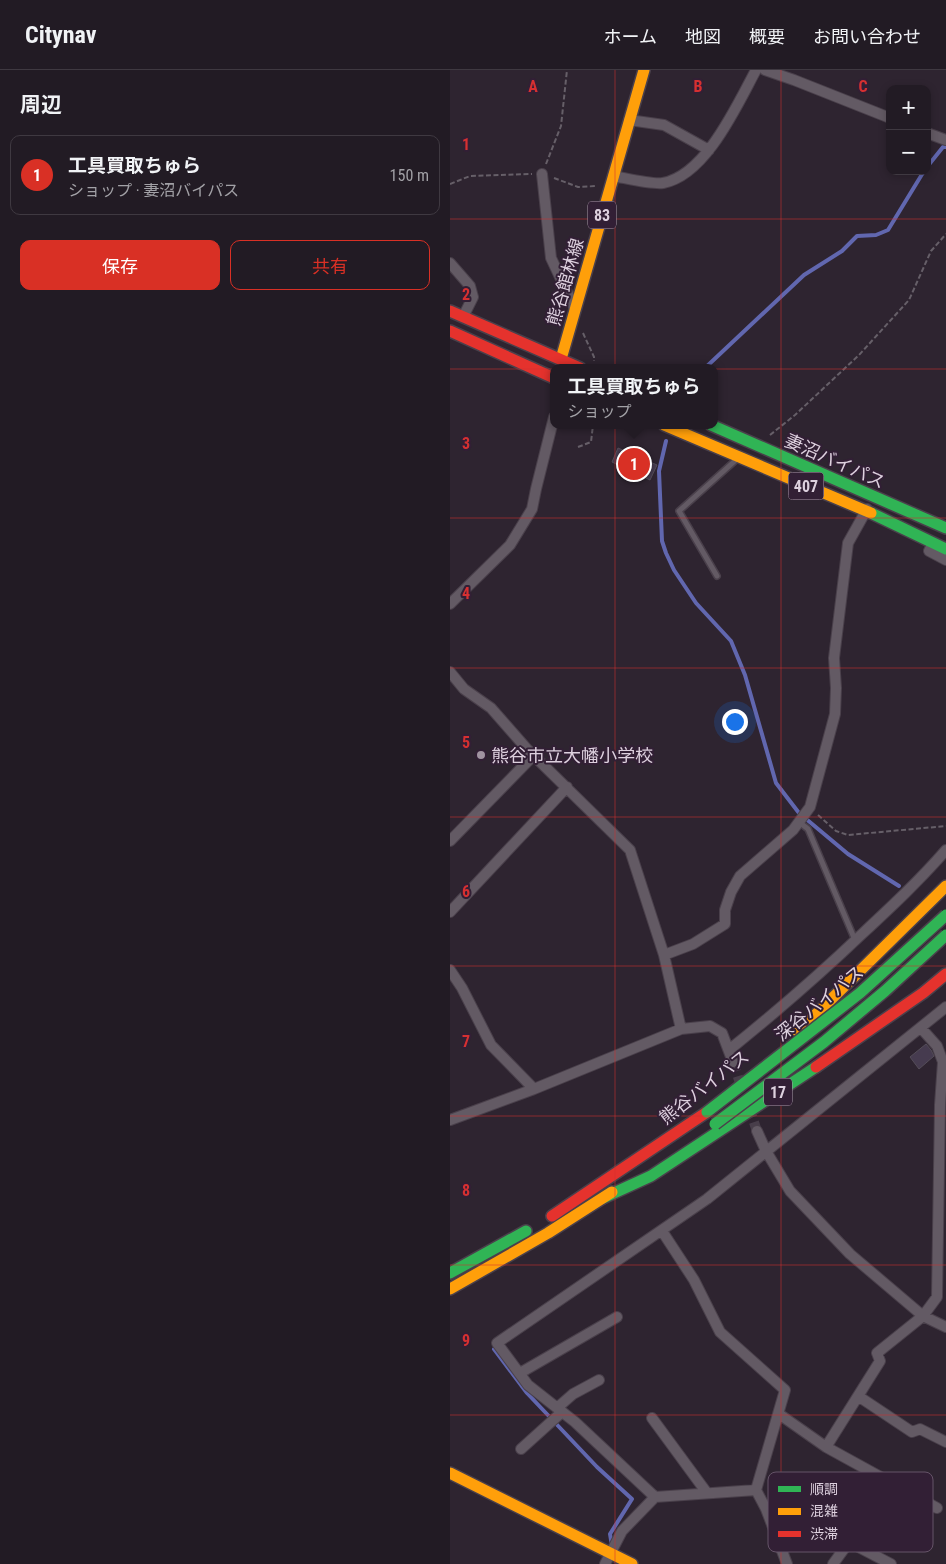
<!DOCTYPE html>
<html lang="ja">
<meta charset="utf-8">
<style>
:root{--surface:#221b24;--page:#2e2831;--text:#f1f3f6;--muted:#a2a1a6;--line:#3f3941;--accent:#d93025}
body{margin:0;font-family:"Roboto Condensed","Noto Sans JP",sans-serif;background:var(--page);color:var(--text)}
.controls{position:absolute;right:15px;top:15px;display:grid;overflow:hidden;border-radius:10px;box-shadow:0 2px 8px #0003}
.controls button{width:45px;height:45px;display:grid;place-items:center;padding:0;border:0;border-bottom:1px solid var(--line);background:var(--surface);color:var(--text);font:25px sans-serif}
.you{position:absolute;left:284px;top:651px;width:18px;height:18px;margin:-12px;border:4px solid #fff;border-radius:50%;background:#1a73e8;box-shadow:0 0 0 8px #1a73e833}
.badge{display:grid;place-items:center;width:32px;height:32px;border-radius:50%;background:var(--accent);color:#fff;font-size:16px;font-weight:700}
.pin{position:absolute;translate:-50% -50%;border:2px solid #fff;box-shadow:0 1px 5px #0006}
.popup{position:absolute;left:100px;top:294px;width:168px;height:65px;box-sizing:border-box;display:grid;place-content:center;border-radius:10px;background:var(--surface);filter:drop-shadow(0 1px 4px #0005);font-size:16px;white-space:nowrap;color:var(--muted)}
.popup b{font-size:19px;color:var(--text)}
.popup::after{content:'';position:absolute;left:50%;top:100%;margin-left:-10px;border:10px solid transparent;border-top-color:var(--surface)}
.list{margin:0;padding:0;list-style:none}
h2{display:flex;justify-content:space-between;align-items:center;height:65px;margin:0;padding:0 20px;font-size:21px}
h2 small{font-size:16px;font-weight:400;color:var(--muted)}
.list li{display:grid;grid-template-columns:32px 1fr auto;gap:15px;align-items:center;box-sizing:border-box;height:80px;margin:0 10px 10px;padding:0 10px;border:1px solid var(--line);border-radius:10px}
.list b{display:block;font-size:19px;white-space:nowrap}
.list p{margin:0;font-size:16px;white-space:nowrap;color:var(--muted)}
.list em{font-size:16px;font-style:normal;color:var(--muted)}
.actions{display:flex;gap:10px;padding:15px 20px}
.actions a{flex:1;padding:11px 0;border:1px solid var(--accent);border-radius:10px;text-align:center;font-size:18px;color:var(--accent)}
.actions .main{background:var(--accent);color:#fff}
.map{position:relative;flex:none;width:496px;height:1494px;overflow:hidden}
header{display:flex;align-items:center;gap:30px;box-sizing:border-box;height:70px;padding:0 25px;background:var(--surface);border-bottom:1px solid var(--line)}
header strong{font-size:24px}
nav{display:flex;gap:28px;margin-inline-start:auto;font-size:18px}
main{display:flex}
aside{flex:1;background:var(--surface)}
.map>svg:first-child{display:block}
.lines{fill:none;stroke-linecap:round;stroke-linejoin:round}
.stream{stroke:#6167af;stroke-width:4}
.building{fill:#463b4f;stroke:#544d58}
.street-tunnel{stroke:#483e4a;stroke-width:10;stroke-dasharray:10 5;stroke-linecap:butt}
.lane-casing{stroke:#4a404b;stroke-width:8}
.street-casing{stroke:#4a404b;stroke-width:12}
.fast-casing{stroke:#4a404b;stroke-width:14}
.slow-casing{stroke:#4a404b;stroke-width:14}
.jam-casing{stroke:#4a404b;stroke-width:14}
.path{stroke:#665f68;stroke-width:2;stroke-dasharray:5 2.5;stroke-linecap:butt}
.lane{stroke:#635a64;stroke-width:5}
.street{stroke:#635a64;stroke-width:10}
.fast{stroke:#30b455;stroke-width:11}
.slow{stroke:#ff9f0a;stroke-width:11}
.jam{stroke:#e5322d;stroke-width:11}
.fast-bridge-casing{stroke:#4a404b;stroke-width:14;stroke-linecap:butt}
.fast-bridge{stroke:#30b455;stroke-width:11}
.grid{fill:none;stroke:#d63031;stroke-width:1;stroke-opacity:0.55}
.poi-dot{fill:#a094a1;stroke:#321f35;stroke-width:2}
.labels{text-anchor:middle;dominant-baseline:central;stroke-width:4;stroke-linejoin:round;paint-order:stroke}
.shield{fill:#321f35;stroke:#aa9bab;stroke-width:1}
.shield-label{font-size:16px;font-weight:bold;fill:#ddd0de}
.street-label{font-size:18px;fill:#ddd0de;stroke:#321f35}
.poi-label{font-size:18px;fill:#ddd0de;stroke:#321f35;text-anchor:start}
.key{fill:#321f35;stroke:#655468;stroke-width:1}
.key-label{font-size:14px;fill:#ddd0de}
.grid-label{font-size:16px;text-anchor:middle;font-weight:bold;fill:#d63031;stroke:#321f35;stroke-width:4;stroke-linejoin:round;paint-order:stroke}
</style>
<header>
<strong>Citynav</strong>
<nav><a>ホーム</a><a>地図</a><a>概要</a><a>お問い合わせ</a></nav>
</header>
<main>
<aside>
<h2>周辺<small></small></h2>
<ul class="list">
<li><span class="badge">1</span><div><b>工具買取ちゅら</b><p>ショップ · 妻沼バイパス</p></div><em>150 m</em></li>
</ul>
<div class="actions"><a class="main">保存</a><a>共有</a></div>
</aside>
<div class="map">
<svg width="496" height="1494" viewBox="0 0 496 1494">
<rect width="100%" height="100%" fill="#2e2430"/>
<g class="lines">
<!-- stream -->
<path class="stream" d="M 477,97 L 493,77 L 496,77
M 255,298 L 354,205 L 392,181 L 407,166 L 426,165 L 438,160 L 474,101
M 216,371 L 209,401 L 212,471 L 216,483 L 224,500 L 246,533 L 281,571 L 295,605 L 326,713 L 349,743 L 398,784 L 449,816
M 44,1279 L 77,1323 L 147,1397 L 182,1429 L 160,1464 L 162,1476"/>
</g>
<!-- building -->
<path class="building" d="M 168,378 L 207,395 L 200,410 L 162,392 Z
M 476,974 L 481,980 L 484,986 L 469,999 L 460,987 Z"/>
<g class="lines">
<!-- street-tunnel -->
<path class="street-tunnel" d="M 283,992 L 292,1019
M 299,1038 L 307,1061"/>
<defs>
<path id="lane" d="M 267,506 L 229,441 L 287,389
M 349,752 L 358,759 L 405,870"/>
<path id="street" d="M 315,0 L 344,10 L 440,48
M 179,50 L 214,55 L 259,80
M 477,63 L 496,70
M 92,104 L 101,188 L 125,239
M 163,106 C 175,108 203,115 213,113 C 256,105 287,35 306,0
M 0,193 L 20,216 L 23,227 L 13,247
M 483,473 L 479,481 L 496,490
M 0,534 L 60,475 L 82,439 L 86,419 L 104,347
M 0,602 L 14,619 L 41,638 L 77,679 L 180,780 L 214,885 L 231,959
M 0,771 L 84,685
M 0,842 L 117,717
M 214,885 L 243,874 L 275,854 L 275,840 L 281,822 L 290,806 L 343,760 L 360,737 L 385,644 L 386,618 L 384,588 L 398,473 L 417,439
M 0,900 L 12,918 L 41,975 L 84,1019
M 279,980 C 325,943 369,905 412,864 C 441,837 470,810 496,780
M 0,1050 L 84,1019 L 231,959 L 260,956 L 272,963 L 283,992
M 307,1061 L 316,1081 L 340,1121 L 400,1184 L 473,1246 L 496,1257
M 70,1303 L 167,1247
M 408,1326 L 462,1362 L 470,1359 L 496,1372
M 107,1338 L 123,1324 L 149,1310
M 329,1344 L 376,1377 L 487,1438
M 202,1348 L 257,1423
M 376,1377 L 430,1291 L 427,1283 L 473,1246 L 487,1227 L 490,1035 L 493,992 L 487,976 L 471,958
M 71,1379 L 112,1342
M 306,1420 L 316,1439 L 337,1494
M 205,1427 L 125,1352 L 78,1315 L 47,1273 L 257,1129 L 496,937
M 399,1472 L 441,1494
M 155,1494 L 172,1461 L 205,1427 L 306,1420 L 335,1320 L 270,1262 L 244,1210 L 212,1161
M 383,1494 L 442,1413"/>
<path id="fast" d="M 261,355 L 496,458
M 421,443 L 496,479
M 153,1128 L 201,1106 L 366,997
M 0,1203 L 76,1161"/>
<path id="slow" d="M 111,289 L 194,0
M 214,355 L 421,443
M 348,962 L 496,816
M 0,1219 L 98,1163 L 162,1122
M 0,1403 L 182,1494"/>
<path id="jam" d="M 0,241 L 130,298
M 0,261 L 104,308
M 366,997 L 473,923 L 496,904
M 102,1146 L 257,1042"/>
</defs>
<!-- lane casing -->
<use href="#lane" class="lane-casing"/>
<!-- street casing -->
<use href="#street" class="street-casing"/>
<!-- fast casing -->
<use href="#fast" class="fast-casing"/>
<!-- slow casing -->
<use href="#slow" class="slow-casing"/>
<!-- jam casing -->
<use href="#jam" class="jam-casing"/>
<!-- path -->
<path class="path" d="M 96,94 L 111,56 L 117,0
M 104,108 L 128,117 L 147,116
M 0,114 L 20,106 L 82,104
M 133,263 L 144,287 L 144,291
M 320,365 L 345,345 L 409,285 L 459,230 L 481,181 L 496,164
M 128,377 L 141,372 L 143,355
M 368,745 L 386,761 L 398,765 L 496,756"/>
<!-- lane -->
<use href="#lane" class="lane"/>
<!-- street -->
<use href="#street" class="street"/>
<!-- fast -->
<use href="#fast" class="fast"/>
<!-- slow -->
<use href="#slow" class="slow"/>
<!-- jam -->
<use href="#jam" class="jam"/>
<defs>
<path id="fast-bridge" d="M 257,1042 L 410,923 L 496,845
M 265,1054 L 374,972 L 435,921 L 496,865"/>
</defs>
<!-- fast-bridge casing -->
<use href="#fast-bridge" class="fast-bridge-casing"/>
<!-- fast-bridge -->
<use href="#fast-bridge" class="fast-bridge"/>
</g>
<!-- grid -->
<path class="grid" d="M 165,0 L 165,1494M 331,0 L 331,1494M 0,149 L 496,149M 0,299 L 496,299M 0,448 L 496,448M 0,598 L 496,598M 0,747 L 496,747M 0,896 L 496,896M 0,1046 L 496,1046M 0,1195 L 496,1195M 0,1345 L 496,1345"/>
<!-- markers -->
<circle class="poi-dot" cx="31" cy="685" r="5"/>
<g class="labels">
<!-- shield labels -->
<g class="shield">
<rect x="138" y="131.5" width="28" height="27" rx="4"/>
<rect x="338.5" y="402.5" width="35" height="27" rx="4"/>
<rect x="314" y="1008.5" width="28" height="27" rx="4"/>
</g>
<g class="shield-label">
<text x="152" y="145">83</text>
<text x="356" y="416">407</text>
<text x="328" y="1022">17</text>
</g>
<!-- street labels -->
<g class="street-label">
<text transform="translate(115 212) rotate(-74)">熊谷館林線</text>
<text transform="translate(385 391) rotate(24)">妻沼バイパス</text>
<text transform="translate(369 933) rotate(-39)">深谷バイパス</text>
<text transform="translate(254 1017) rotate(-38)">熊谷バイパス</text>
</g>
<!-- poi labels -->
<g class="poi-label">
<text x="41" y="685">熊谷市立大幡小学校</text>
</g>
</g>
<!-- legend -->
<rect x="318" y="1402" width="165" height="80" rx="8" class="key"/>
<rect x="328" y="1416" width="23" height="6" fill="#30b455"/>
<rect x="328" y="1438" width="23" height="7" fill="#ff9f0a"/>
<rect x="328" y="1461" width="23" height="6" fill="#e5322d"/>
<g class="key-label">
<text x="360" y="1424">順調</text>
<text x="360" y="1446">混雑</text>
<text x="360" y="1469">渋滞</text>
</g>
<g class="grid-label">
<text x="83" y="22">A</text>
<text x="248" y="22">B</text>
<text x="413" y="22">C</text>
<text x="16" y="80">1</text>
<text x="16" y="230">2</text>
<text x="16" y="379">3</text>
<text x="16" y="529">4</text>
<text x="16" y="678">5</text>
<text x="16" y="827">6</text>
<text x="16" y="977">7</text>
<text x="16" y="1126">8</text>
<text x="16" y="1276">9</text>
</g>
</svg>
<div class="controls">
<button>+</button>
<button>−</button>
</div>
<div class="you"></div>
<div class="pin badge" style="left:184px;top:394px">1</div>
<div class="popup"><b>工具買取ちゅら</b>ショップ</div>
</div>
</main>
